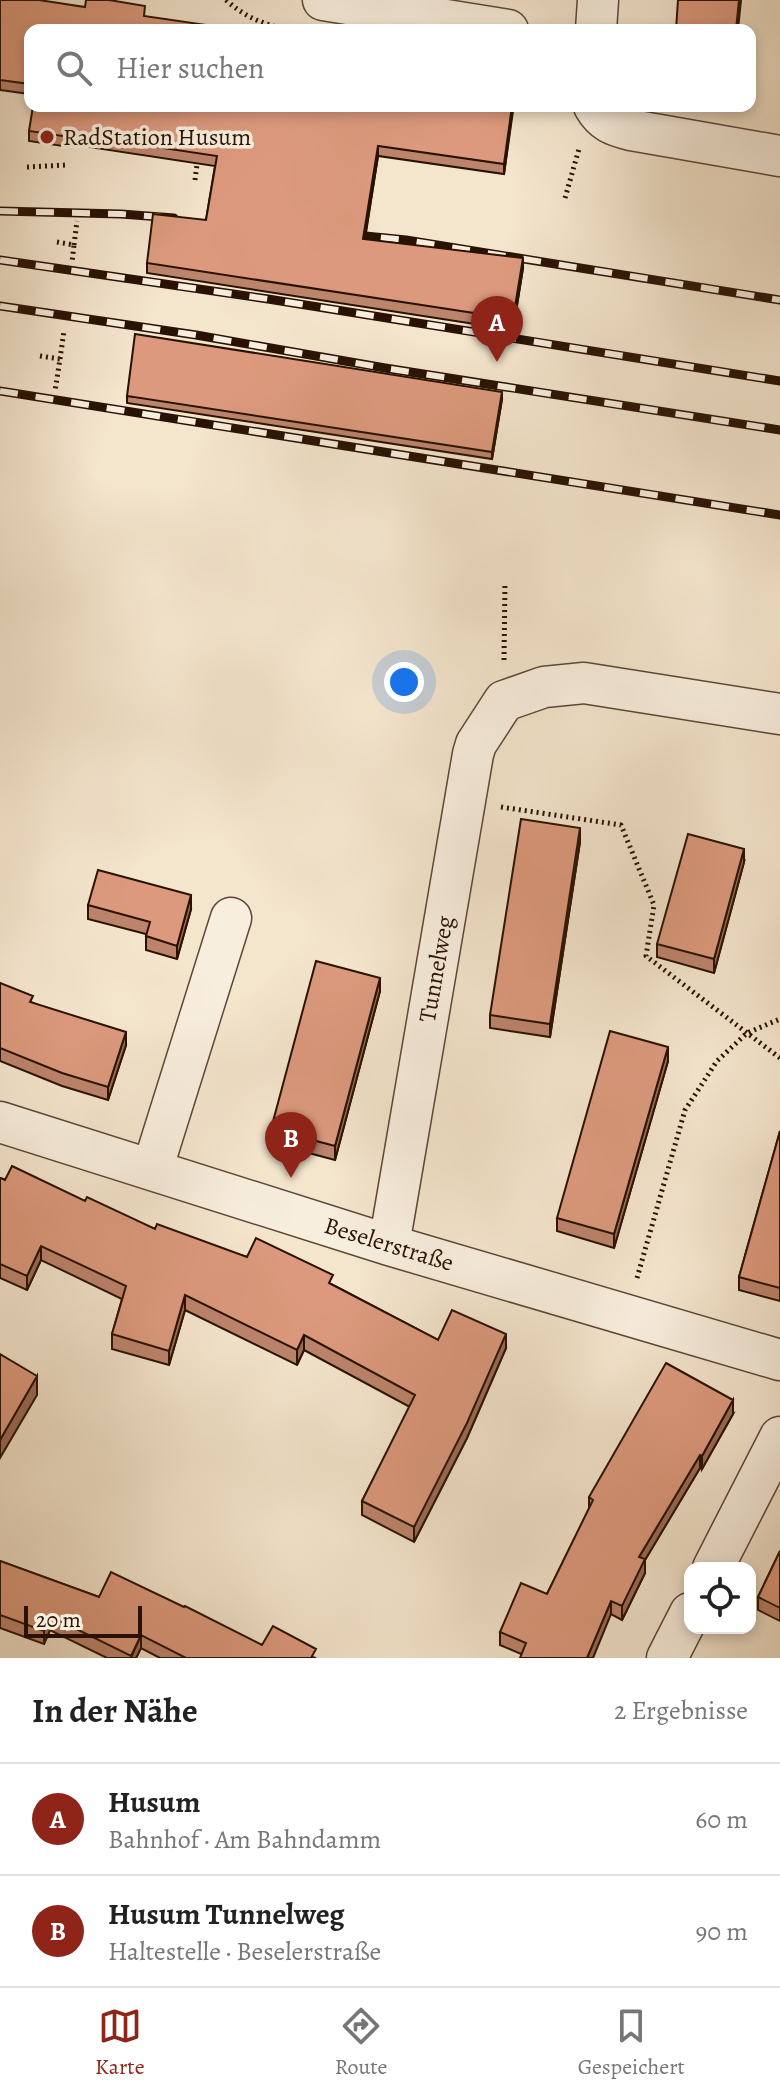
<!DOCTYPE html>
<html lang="de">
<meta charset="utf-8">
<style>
:root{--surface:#fff;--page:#f6f6f6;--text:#222;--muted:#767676;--line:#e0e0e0;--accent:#8f2418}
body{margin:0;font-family:Alegreya,serif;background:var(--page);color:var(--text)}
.controls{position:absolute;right:24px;bottom:24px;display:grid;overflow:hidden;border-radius:16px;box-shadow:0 4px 12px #0003}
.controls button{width:72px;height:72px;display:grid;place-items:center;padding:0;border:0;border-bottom:2px solid var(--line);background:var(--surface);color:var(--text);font:40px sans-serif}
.scale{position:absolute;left:24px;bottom:20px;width:118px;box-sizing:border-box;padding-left:8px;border:4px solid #291203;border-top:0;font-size:22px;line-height:28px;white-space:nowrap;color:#291203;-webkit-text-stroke:6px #f8eede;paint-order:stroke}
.you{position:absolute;left:404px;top:682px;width:28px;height:28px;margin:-20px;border:6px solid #fff;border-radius:50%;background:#1a73e8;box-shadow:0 0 0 12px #1a73e833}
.badge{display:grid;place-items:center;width:52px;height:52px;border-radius:50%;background:var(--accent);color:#fff;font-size:26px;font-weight:700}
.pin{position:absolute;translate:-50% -66px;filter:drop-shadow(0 2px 4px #0008)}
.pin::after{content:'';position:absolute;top:42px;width:28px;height:24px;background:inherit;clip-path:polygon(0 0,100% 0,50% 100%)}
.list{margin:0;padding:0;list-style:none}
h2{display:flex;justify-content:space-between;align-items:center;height:104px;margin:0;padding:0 32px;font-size:34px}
h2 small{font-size:26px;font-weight:400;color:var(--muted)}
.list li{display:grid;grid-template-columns:52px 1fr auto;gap:24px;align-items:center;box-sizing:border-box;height:112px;padding:0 32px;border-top:2px solid var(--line)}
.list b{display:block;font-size:30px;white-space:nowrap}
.list p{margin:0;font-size:26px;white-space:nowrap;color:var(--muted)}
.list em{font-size:26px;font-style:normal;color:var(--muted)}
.icon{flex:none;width:44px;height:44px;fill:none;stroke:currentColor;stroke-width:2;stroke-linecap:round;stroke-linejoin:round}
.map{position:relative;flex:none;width:780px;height:1658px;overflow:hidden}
.search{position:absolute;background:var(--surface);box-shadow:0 4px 12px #0003;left:24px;right:24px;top:24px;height:88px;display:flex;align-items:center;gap:20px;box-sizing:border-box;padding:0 28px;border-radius:16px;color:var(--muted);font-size:30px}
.sheet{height:328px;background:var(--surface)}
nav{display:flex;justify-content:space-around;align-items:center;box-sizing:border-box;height:112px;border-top:2px solid var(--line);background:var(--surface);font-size:22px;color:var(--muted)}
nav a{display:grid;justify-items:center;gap:4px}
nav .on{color:var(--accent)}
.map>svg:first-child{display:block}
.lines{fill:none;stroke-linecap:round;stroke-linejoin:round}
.minor-casing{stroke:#5c4736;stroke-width:43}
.path{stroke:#291203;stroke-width:5;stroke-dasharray:2 4;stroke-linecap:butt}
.minor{stroke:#f8eede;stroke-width:40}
.rail-casing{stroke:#291203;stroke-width:9}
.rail{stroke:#f8eede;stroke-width:6;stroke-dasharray:18;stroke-linecap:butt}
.wall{fill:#bd846c;stroke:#291203;stroke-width:2}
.shaded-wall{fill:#9a6b58;stroke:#291203;stroke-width:2}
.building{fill:#dc997d;stroke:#291203;stroke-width:2}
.poi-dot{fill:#8f2418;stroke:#f8eede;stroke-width:3}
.labels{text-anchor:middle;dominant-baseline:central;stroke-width:7;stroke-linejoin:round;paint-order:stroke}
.poi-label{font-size:24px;fill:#291203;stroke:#f8eede;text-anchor:start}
.street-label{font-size:24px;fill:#291203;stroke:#f8eede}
</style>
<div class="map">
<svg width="780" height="1658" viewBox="0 0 780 1658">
<rect width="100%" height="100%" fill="#f4e5cd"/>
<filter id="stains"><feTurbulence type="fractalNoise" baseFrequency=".0025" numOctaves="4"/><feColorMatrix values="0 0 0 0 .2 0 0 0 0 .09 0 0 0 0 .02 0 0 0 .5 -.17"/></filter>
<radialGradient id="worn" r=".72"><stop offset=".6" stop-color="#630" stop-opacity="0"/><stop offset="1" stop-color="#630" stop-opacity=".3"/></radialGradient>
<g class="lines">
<defs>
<path id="minor" d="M 323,0 L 508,30
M 596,30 L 598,0
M 594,106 C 603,122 614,126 631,130 L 780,156
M 0,1122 L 389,1245 L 780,1360
M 152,1170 L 231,918
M 389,1245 L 473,754 L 476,744 L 504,701 L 544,687 L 584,683 L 780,714
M 713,1568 L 780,1437
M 667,1658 L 690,1613"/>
</defs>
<!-- minor casing -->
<use href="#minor" class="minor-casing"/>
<!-- path -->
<path class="path" d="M 226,0 C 246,18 265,25 291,30
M 27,167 L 66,165
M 195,180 L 198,157
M 565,198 L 579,149
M 57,242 L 74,245 L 72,262
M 74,245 L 77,221
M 40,356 L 60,359 L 55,391
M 60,359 L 64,331
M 504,660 L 505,582
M 501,807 L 621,825 L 654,905 L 646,956 L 780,1058
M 637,1278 L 685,1110 L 717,1061 L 747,1033 L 780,1019"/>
<!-- minor -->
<use href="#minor" class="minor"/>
<defs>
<path id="rail" d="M 0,211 L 121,214 L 174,218
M 345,234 L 406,240 L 780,300
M 0,260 L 268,299 L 780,381
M 0,306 L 196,335 L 385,368 L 780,430
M 0,391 L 780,515"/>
</defs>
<!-- rail casing -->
<use href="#rail" class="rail-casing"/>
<!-- rail -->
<use href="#rail" class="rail"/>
</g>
<!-- wall -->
<path class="wall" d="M 0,0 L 145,16 L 30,30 L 30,94 L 0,90 Z
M 513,106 L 504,174 L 378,156 L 365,239 L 523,268 L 513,330 L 147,273 L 147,263 L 206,220 L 215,166 L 70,144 L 69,147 L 29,141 L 29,131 Z
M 127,396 L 502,399 L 492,459 L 127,403 Z
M 580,842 L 550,1037 L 490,1028 L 490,1015 Z
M 744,862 L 714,973 L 657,957 L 657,944 Z
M 88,905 L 191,909 L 177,959 L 146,950 L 146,934 L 88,919 Z
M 0,983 L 33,1003 L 126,1045 L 108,1100 L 62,1086 L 0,1061 Z
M 380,991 L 335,1160 L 271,1143 L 271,1129 Z
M 668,1061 L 614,1248 L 557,1231 L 557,1218 Z
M 780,1131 L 780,1301 L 739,1290 L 739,1277 Z
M 0,1178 L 85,1201 L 155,1229 L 247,1257 L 333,1285 L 438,1340 L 506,1348 L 467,1438 L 414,1542 L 362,1515 L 362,1501 L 410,1407 L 304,1350 L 297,1365 L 185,1310 L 169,1365 L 112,1349 L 112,1334 L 122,1299 L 41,1260 L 27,1290 L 0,1278 Z
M 733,1414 L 702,1469 L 700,1468 L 645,1560 L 645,1573 L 622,1620 L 611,1614 L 521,1654 L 500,1645 L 500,1632 L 547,1594 L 589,1509 L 589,1497 Z
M 780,1551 L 780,1621 L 758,1610 L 758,1597 Z
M 0,1561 L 99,1597 L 262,1645 L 316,1658 L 160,1658 L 141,1648 L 136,1658 L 107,1658 L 50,1630 L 44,1644 L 0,1628 Z"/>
<!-- shaded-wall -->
<path class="shaded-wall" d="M 739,0 L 741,0 L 738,30 L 736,30 Z
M 512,106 L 513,111 L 504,174 L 504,164 Z
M 378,146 L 378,156 L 363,249 L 363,239 Z
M 523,258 L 523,268 L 513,330 L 513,319 Z
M 502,392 L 502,399 L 492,459 L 492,452 Z
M 580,828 L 580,842 L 550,1037 L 550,1024 Z
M 744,849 L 744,862 L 714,973 L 714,959 Z
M 191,895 L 191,909 L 177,959 L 177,946 Z
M 380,978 L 380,991 L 335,1160 L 335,1146 Z
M 126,1032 L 126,1045 L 108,1100 L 108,1087 Z
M 668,1047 L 668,1061 L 614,1248 L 614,1234 Z
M 41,1246 L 41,1260 L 27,1290 L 27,1276 Z
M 185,1295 L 185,1310 L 169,1365 L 169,1351 Z
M 506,1334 L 506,1348 L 467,1438 L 414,1542 L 414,1527 Z
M 304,1335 L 304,1350 L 297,1365 L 297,1350 Z
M 37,1376 L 37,1395 L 0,1458 L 0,1440 Z
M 733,1400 L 733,1414 L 702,1469 L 702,1456 Z
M 700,1455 L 700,1468 L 645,1560 L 645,1573 L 622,1620 L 622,1606 L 639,1557 Z
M 611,1601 L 611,1614 L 593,1658 L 587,1658 Z
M 50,1616 L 50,1630 L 44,1644 L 44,1631 Z
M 141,1635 L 141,1648 L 136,1658 L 131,1658 Z"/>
<!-- building -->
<path class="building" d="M 0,0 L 39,0 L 85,7 L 86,0 L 109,0 L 145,6 L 144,16 L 240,30 L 30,30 L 30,84 L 0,80 Z
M 678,0 L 739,0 L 736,30 L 676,30 Z
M 33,106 L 512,106 L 504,164 L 378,146 L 363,239 L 523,258 L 513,319 L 147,263 L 153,214 L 206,220 L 217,156 L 70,134 L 69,137 L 29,131 Z
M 135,334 L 502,392 L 492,452 L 127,396 Z
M 521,819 L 580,828 L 550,1024 L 490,1015 Z
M 688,834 L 744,849 L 714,959 L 657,944 Z
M 98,870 L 191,895 L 177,946 L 146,936 L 150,922 L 88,905 Z
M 316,961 L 380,978 L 335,1146 L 271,1129 Z
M 0,983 L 33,996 L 30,1002 L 126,1032 L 108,1087 L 62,1073 L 0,1048 Z
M 610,1031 L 668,1047 L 614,1234 L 557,1218 Z
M 780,1131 L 780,1288 L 739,1277 Z
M 12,1166 L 85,1201 L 87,1197 L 155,1229 L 157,1224 L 247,1257 L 256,1238 L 333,1275 L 329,1283 L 438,1340 L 452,1310 L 506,1334 L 467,1423 L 414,1527 L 362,1501 L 415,1395 L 304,1335 L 297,1350 L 185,1295 L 169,1351 L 112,1334 L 126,1286 L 41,1246 L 27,1276 L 0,1264 L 0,1178 L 5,1180 Z
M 0,1354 L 37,1376 L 0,1440 Z
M 666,1363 L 733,1400 L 702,1456 L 700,1455 L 639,1557 L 645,1559 L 622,1606 L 611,1601 L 587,1658 L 520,1658 L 526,1643 L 500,1632 L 521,1583 L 547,1594 L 593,1500 L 589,1497 Z
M 780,1551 L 780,1608 L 758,1597 Z
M 0,1561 L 99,1597 L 111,1572 L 184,1607 L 185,1606 L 262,1645 L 273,1626 L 316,1649 L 311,1658 L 186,1658 L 141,1635 L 131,1656 L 50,1616 L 44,1631 L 0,1615 Z"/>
<!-- markers -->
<circle class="poi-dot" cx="47" cy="137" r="8"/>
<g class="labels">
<!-- poi labels -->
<g class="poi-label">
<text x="63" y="137">RadStation Husum</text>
</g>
<!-- street labels -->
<g class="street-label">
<text transform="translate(436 969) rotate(-80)">Tunnelweg</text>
<text transform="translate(389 1244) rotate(17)">Beselerstraße</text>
</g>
</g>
<rect width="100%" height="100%" filter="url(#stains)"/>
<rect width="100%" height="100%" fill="url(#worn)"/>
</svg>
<div class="controls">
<button><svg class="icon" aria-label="locate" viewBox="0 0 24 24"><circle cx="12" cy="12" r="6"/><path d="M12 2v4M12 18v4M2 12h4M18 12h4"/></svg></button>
</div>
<div class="scale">20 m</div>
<div class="you"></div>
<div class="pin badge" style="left:497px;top:362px">A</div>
<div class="pin badge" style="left:291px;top:1178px">B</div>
<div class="search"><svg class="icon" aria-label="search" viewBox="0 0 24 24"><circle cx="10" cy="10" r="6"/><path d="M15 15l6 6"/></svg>Hier suchen</div>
</div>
<section class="sheet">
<h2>In der Nähe<small>2 Ergebnisse</small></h2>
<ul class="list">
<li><span class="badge">A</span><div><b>Husum</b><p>Bahnhof · Am Bahndamm</p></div><em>60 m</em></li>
<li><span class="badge">B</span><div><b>Husum Tunnelweg</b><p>Haltestelle · Beselerstraße</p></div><em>90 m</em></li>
</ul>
</section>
<nav>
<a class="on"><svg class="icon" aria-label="map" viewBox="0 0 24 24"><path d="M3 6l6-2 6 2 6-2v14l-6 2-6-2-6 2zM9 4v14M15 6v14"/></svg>Karte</a>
<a><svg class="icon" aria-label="directions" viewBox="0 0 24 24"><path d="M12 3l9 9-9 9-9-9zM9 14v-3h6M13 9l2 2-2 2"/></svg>Route</a>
<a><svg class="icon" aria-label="saved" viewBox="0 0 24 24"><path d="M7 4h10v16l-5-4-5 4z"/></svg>Gespeichert</a>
</nav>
